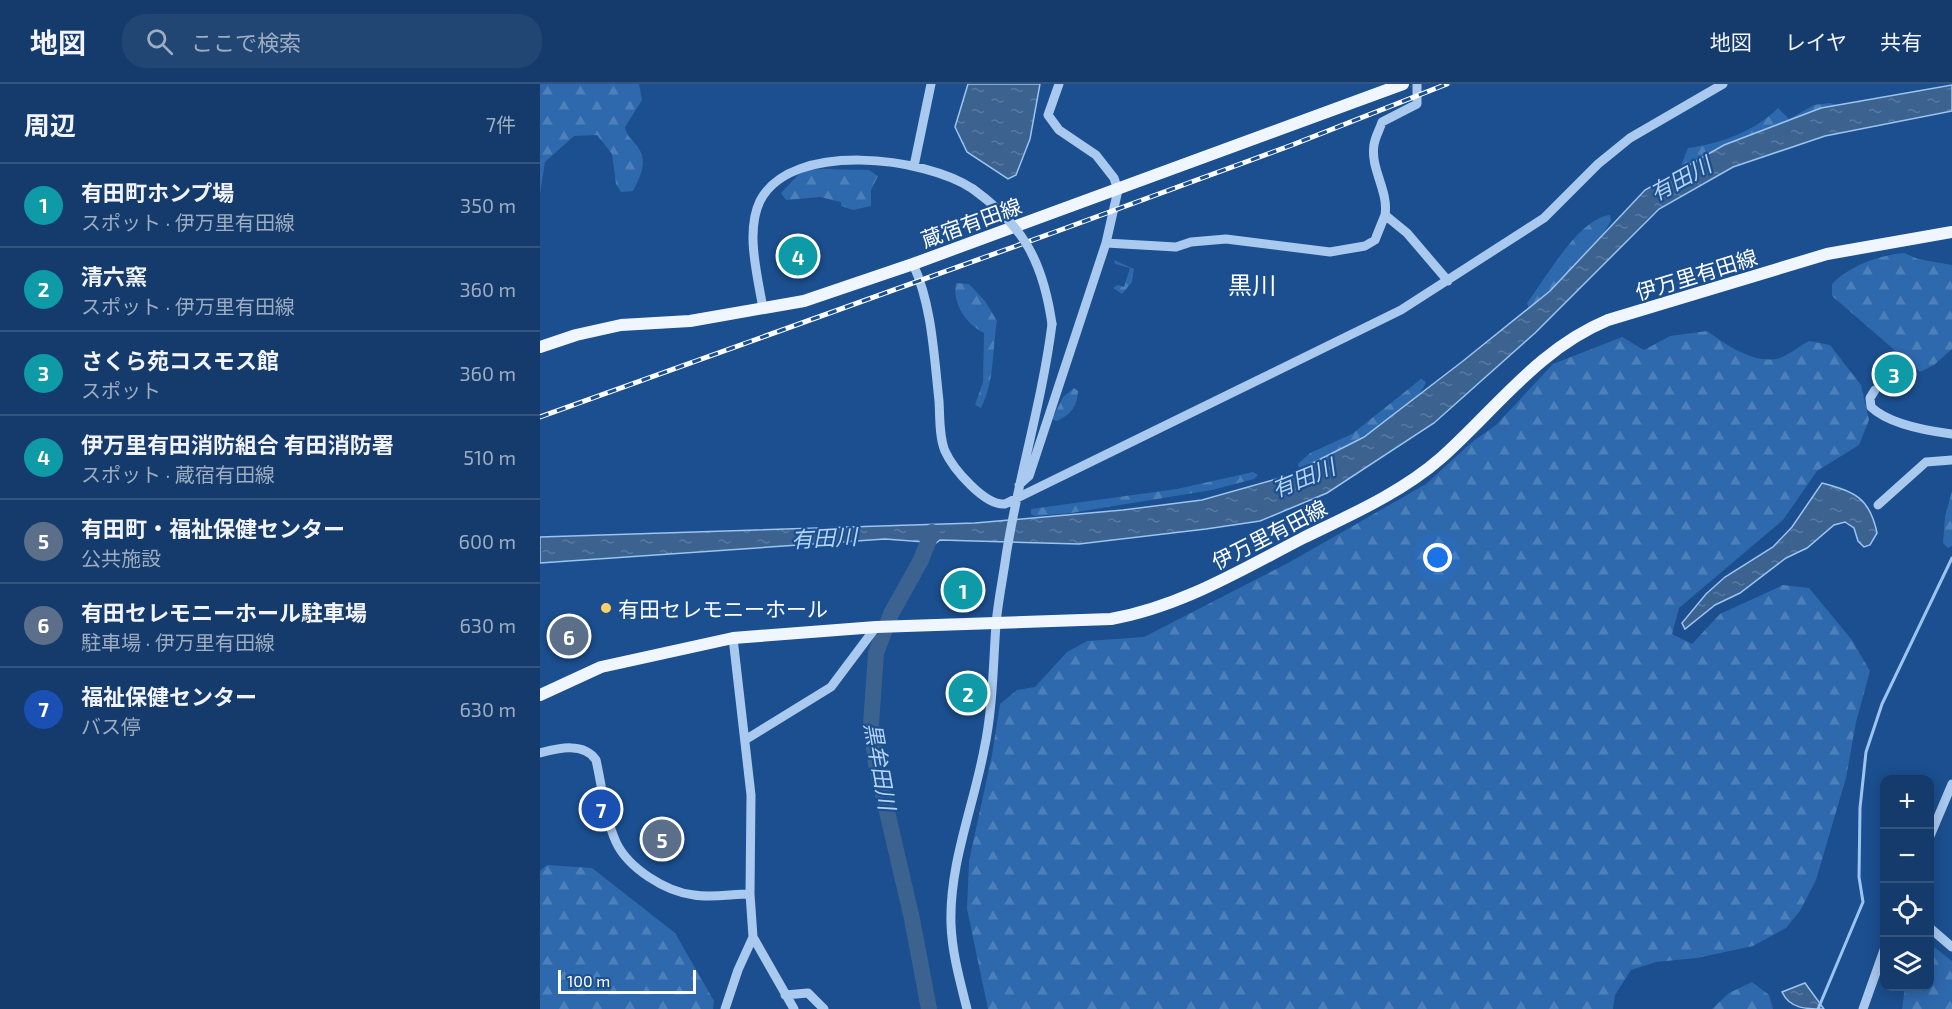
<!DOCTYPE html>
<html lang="ja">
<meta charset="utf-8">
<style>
:root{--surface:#143b6b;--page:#214673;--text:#f1f3f6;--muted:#9dadc1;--line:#33557e;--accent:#ffd166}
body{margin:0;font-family:"Exo 2","Noto Sans JP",sans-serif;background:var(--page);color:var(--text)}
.controls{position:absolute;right:18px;bottom:18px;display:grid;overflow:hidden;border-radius:12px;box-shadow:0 3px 15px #0003}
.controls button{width:54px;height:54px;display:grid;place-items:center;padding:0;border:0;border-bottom:2px solid var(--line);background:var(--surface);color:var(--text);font:30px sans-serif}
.scale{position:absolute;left:18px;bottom:15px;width:138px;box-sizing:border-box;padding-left:6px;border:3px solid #fff;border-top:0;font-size:16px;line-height:21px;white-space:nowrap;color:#fff;-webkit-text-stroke:4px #1b4f8f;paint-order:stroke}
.you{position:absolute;left:898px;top:474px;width:21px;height:21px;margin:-15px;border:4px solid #fff;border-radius:50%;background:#1a73e8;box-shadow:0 0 0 9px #1a73e833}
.badge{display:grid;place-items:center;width:39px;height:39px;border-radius:50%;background:var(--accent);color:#fff;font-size:20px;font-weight:700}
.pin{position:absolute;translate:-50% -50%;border:3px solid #fff;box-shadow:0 2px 6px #0006}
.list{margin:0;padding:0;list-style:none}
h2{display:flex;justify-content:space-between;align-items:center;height:78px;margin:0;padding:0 24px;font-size:26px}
h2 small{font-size:20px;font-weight:400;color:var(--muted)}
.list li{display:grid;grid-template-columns:39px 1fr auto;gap:18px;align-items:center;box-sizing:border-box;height:84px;padding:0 24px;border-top:2px solid var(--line)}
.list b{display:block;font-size:22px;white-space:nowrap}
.list p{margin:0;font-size:20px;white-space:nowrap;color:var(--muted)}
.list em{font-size:20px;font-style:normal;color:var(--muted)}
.icon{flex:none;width:33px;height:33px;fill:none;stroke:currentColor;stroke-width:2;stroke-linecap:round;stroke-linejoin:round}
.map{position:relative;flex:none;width:1412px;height:925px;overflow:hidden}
header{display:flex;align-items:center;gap:36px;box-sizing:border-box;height:84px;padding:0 30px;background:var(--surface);border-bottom:2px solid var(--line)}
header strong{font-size:28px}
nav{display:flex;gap:33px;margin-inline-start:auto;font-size:21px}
.search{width:420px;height:54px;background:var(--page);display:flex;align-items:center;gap:15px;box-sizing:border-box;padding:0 21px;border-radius:24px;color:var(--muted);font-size:22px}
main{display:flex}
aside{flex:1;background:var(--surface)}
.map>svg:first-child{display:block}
.forest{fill:url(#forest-firs)}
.water{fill:url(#water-ripples);stroke:#9cc4f0;stroke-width:1.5}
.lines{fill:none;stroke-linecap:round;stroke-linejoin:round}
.stream{stroke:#9cc4f0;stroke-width:3}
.river{stroke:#3c6290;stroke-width:16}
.minor{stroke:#a9c9ee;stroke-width:9}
.major{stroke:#f0f6ff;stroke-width:12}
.rail-casing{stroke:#fff;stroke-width:5}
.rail{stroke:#1b4f8f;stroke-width:3;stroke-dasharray:9;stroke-linecap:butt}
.minor-bridge{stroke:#a9c9ee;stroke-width:9}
.poi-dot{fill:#ffd166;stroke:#1b4f8f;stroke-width:2}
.labels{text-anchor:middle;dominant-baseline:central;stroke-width:4.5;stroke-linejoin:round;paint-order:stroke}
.street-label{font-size:21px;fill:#fff;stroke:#1b4f8f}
.poi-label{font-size:21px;fill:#fff;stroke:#1b4f8f;text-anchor:start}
.water-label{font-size:22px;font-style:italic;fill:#b5d3f5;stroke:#1b4f8f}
.quarter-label{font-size:24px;fill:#fff;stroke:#1b4f8f}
</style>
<header>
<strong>地図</strong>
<div class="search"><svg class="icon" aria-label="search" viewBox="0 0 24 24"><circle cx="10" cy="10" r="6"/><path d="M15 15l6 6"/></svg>ここで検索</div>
<nav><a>地図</a><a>レイヤ</a><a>共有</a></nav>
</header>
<main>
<aside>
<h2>周辺<small>7件</small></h2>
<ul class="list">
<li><span class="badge" style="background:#0f9aa8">1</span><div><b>有田町ホンプ場</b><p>スポット · 伊万里有田線</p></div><em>350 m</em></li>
<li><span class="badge" style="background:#0f9aa8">2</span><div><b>清六窯</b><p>スポット · 伊万里有田線</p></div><em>360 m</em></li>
<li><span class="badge" style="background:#0f9aa8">3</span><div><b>さくら苑コスモス館</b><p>スポット</p></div><em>360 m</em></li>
<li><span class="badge" style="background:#0f9aa8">4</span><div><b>伊万里有田消防組合 有田消防署</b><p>スポット · 蔵宿有田線</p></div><em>510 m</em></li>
<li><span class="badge" style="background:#5c6f8a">5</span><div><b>有田町・福祉保健センター</b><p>公共施設</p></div><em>600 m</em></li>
<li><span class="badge" style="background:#5c6f8a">6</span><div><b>有田セレモニーホール駐車場</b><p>駐車場 · 伊万里有田線</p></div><em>630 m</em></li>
<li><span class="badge" style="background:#1a4fb4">7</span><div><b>福祉保健センター</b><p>バス停</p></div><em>630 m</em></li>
</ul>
</aside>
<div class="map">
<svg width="1412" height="925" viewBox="0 0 1412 925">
<defs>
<pattern id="forest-firs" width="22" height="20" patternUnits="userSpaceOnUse" patternTransform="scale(1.5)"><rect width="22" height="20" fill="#2e69ad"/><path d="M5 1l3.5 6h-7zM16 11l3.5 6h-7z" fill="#4d80b9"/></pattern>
<pattern id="water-ripples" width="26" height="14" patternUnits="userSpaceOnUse" patternTransform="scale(1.5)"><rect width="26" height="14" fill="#3c6290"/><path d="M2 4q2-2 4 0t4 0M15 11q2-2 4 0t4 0" fill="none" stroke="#597aa1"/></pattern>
</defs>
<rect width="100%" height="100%" fill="#1b4f8f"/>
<!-- forest -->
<path class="forest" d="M 0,0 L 99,0 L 102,16 L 85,43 C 87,53 91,54 97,62 C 109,77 100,93 93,107 L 81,108 L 76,100 L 72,70 L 57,51 L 34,52 L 5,78 L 0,109 Z
M 1290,19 L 1307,24 L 1152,84 L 1140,84 L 1148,64 C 1180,60 1215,47 1238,24 L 1249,35 L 1274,21 Z
M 272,85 L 329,86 L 338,92 L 331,106 L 331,122 L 313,126 L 301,122 L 301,118 L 280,113 L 246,116 L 241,109 L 259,90 Z
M 1070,131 L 1071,137 C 1051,172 1020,199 989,225 L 987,219 C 1006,194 1039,134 1070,131 Z
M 1364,169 L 1378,175 L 1412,181 L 1412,265 L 1394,281 L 1380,288 L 1292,212 L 1292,200 C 1309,182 1340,171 1364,169 Z
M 574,176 L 594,185 L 592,198 L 582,210 L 573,204 L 578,201 L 584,203 L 590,184 L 575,180 Z
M 416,199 L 429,200 L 445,217 L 457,237 C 452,267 455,296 441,324 L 435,321 L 443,298 L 444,249 C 427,240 412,221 416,199 Z
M 1167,247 C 1185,260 1212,279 1236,275 C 1247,273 1259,262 1269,257 L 1290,261 L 1321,301 L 1329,336 L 1319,361 L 1277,387 L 1243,436 L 1139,524 L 1132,550 L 1152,560 L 1180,530 L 1243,501 L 1269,504 L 1312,556 L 1330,587 L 1316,638 L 1306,694 L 1276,796 L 1260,827 L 1246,844 L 1213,862 L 1157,874 L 1116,878 L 1091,886 L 1075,911 L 1073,925 L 448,925 L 427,825 L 429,777 L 452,671 L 460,620 L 477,606 L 495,603 L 527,568 L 547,557 L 604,553 L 750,478 L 886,400 L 932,358 L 956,341 L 1013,280 L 1082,253 L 1104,266 L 1130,252 Z
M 881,295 L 886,298 C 873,333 794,365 764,386 L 759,384 L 758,380 L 770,369 L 812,350 Z
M 534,304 L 538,307 C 537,323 531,330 517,337 L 512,335 L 523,313 Z
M 713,388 L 718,391 L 714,395 L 672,406 L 531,429 L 495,432 L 491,430 L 491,425 L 637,405 Z
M 1412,407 L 1412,462 L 1408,464 L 1403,459 L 1405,433 Z
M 7,781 L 52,784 L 135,849 L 174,917 L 173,925 L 0,925 L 0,787 Z
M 1390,860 L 1412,877 L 1412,925 L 1362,925 L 1365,903 L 1390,902 Z
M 1212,898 L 1229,911 L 1233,925 L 1172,925 L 1189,909 Z"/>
<!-- water -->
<path class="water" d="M 428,0 L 500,0 L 490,55 L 476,91 L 468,95 L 427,68 L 415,43 Z
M 1412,1 L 1412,27 L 1285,52 L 1193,83 L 1119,125 L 995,249 L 894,339 L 787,409 L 720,437 L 666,445 L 539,460 L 400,456 L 392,462 L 385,458 L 345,455 L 0,479 L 0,453 L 435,439 L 583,426 L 662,416 L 747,392 L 824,353 L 923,277 L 1010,207 L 1105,106 L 1184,61 L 1281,24 Z
M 1282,399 C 1314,407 1330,414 1337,449 L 1330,461 L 1324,463 L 1318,457 L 1314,444 L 1305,438 L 1294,441 L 1267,464 L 1246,474 L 1200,509 L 1175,521 L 1145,545 L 1142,539 L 1166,510 L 1185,493 L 1233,463 L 1252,443 Z
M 1265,899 L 1284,925 C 1266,925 1250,925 1242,908 Z"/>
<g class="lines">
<!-- stream -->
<path class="stream" d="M 1278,925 L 1323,818 L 1319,793 L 1320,724 L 1326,668 L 1342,620 L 1412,474"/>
<!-- river -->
<path class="river" d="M 389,925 L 372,835 L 336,680 L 331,640 L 336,569 L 351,530 L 381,476 L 392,448"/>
<!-- minor -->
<path class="minor" d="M 877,0 L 877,20 L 842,38 C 840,45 835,53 834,61 C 830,85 849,107 845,131 L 867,149 L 908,197
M 374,82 L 391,0
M 566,159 L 636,163 L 651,158 L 686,155 L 790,168 L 825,162 L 835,156 L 845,131
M 373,180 C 392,221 394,272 399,317 C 400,332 399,353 405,367 C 413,385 445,422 465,420 L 861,226 L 1004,134 L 1058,80 L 1090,54 L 1183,0
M 223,225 C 218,193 205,148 220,117 C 251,56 386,73 433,105
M 1335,306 L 1330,314 L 1331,323 C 1349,340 1388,347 1412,350
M 479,401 L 489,392 L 566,159 L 578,106 L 574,94 L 556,71 L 519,46 L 508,31 L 519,0
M 1338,421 L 1386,378 L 1412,376
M 193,554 L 211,711 L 210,810 L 213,853 L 254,925
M 205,656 L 291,603 L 336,543
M 0,669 C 19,664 44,658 56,676 C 62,702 65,734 76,758 C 88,784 126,808 154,811 C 172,814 192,810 210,810
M 1390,752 L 1412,700
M 1390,844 L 1412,863
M 245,911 L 268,909 L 284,925
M 185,925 L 198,886 L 213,853
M 427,925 C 420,897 412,869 411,840 C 409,781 433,724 444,666 C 453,624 453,582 456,540 C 458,517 463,494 466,472 C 478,394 502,319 512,240
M 1323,925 L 1344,866"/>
<!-- major -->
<path class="major" d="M 0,263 L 36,251 L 81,241 L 150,237 L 264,217 L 373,180 L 863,0
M 0,611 L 61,583 L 193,554 L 336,543 L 571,535 C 640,523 701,486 763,454 C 810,431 861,409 901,374 C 956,325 998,265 1068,236 L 1287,170 L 1412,148"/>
<defs>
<path id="rail" d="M 0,333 L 515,148 L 752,61 L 907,0"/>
</defs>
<!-- rail casing -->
<use href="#rail" class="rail-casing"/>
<!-- rail -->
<use href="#rail" class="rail"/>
<!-- minor-bridge -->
<path class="minor-bridge" d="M 433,105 C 484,142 503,178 512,240"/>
</g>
<!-- markers -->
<circle class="poi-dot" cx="66" cy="524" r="6"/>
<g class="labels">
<!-- street labels -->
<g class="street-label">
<text transform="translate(431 138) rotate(-20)">蔵宿有田線</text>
<text transform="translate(1156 190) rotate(-17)">伊万里有田線</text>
<text transform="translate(729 450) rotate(-27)">伊万里有田線</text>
</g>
<!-- poi labels -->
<g class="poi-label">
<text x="78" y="524">有田セレモニーホール</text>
</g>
<!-- water labels -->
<g class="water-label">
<text transform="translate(1140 94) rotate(-29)">有田川</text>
<text transform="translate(763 393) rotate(-22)">有田川</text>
<text transform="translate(284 453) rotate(-3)">有田川</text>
<text transform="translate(341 682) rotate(80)">黒牟田川</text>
</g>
<!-- quarter labels -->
<g class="quarter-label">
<text x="712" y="200">黒川</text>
</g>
</g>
</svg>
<div class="controls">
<button>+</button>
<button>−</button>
<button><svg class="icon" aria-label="locate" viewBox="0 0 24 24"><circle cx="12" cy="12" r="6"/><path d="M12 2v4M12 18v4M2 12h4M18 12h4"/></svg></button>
<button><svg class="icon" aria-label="layers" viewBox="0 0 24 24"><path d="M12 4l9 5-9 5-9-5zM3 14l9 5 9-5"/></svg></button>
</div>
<div class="scale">100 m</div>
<div class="you"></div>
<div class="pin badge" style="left:423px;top:506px;background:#0f9aa8">1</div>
<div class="pin badge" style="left:428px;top:609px;background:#0f9aa8">2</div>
<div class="pin badge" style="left:1354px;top:290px;background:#0f9aa8">3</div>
<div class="pin badge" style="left:258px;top:172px;background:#0f9aa8">4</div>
<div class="pin badge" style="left:122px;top:755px;background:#5c6f8a">5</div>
<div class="pin badge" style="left:29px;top:552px;background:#5c6f8a">6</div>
<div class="pin badge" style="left:61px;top:725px;background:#1a4fb4">7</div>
</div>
</main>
